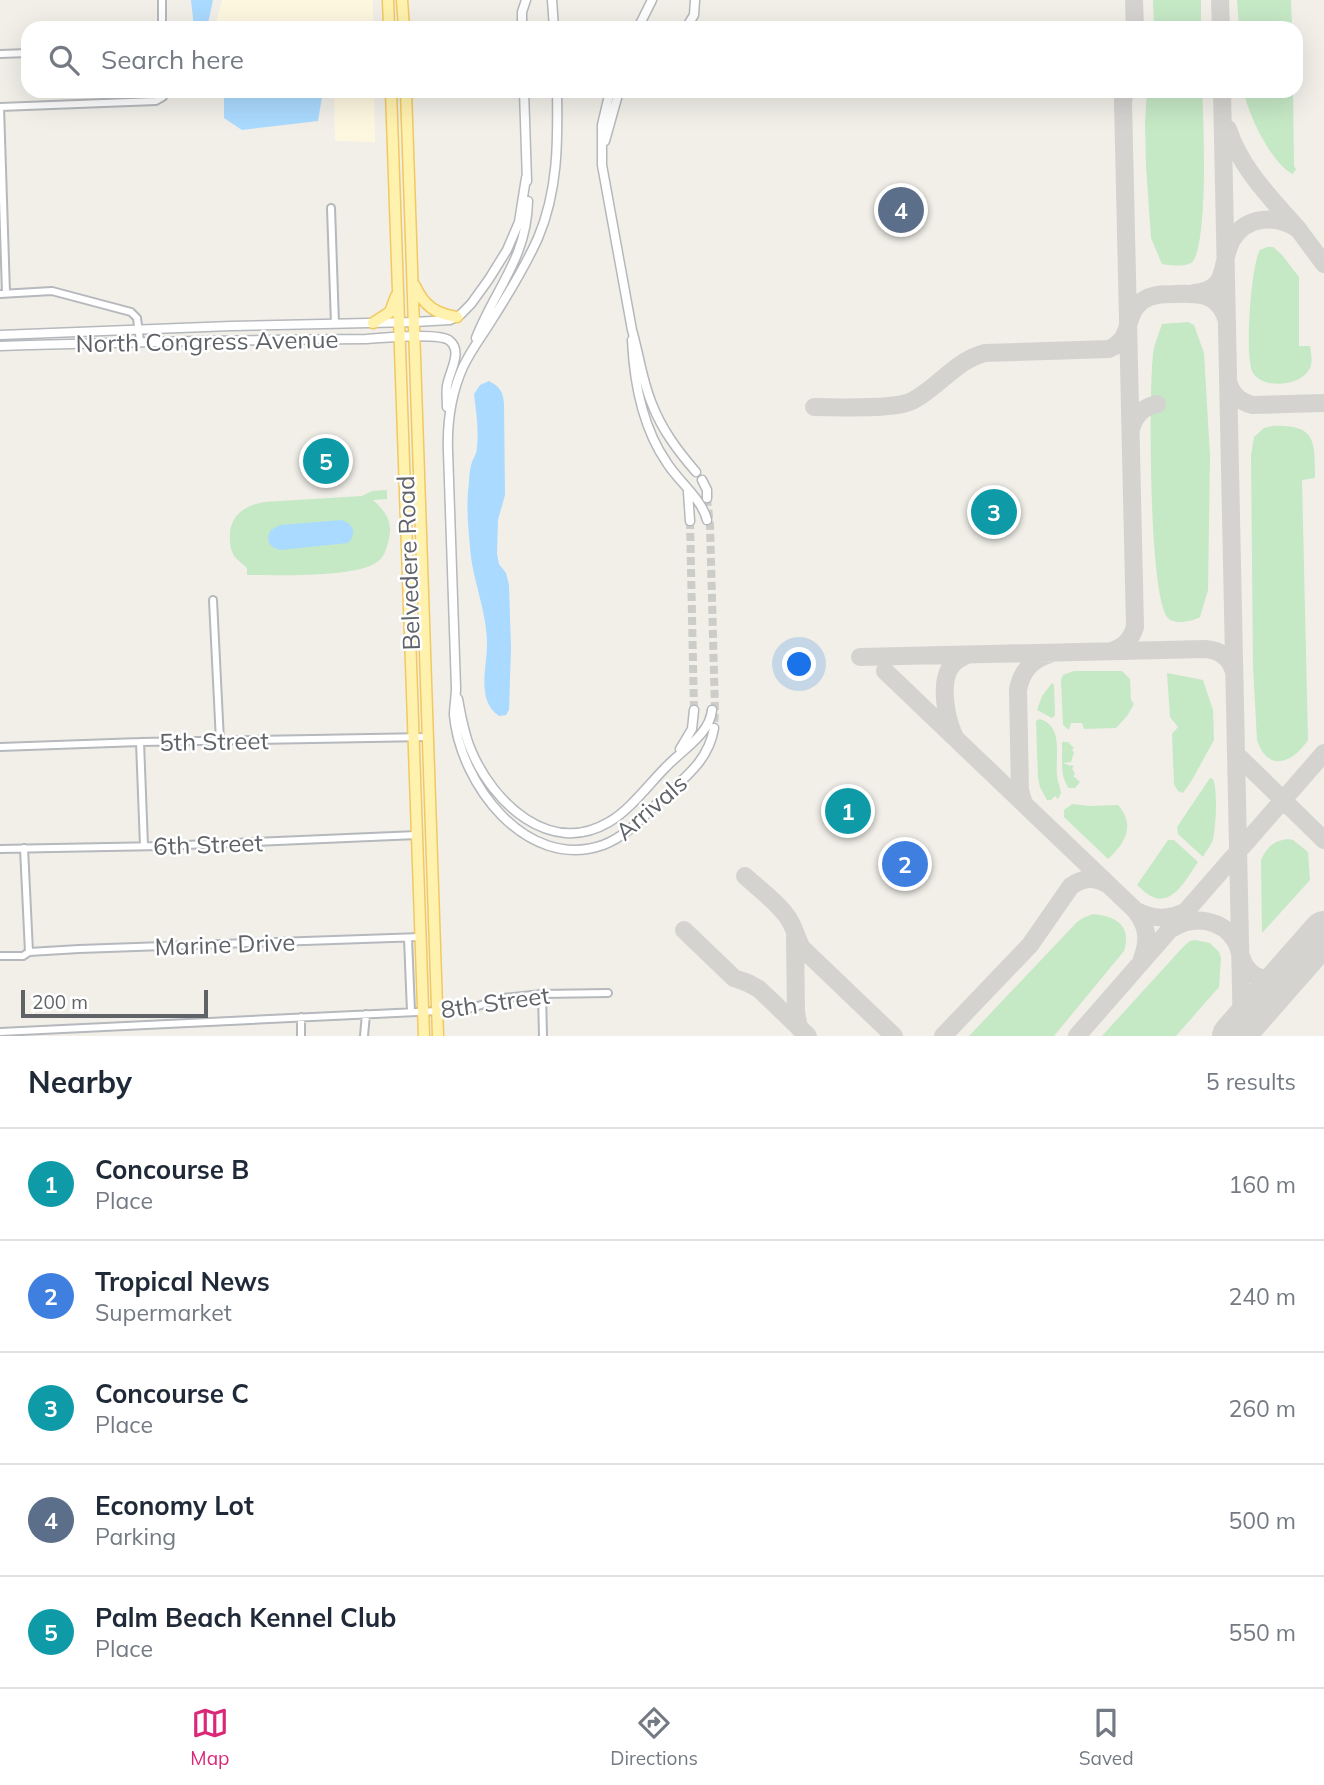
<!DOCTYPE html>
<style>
:root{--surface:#fff;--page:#f2f2f3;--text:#1f2937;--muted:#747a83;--line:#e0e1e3;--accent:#db2777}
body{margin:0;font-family:Mulish,sans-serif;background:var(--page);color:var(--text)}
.scale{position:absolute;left:21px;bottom:18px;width:187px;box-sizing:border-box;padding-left:7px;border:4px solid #5f6368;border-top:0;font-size:19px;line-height:24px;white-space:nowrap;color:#5f6368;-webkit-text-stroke:5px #fff;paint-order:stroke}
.you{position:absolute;left:800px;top:665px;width:24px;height:24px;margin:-18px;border:5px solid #fff;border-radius:50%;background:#1a73e8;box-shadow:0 0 0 10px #1a73e833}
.badge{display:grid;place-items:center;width:46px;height:46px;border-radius:50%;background:var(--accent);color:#fff;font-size:23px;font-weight:700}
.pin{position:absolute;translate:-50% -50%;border:4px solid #fff;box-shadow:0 2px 7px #0006}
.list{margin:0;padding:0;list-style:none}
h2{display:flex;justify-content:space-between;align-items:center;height:91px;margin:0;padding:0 28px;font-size:30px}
h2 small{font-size:23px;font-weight:400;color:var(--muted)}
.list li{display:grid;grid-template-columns:46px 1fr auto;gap:21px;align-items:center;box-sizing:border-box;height:112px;padding:0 28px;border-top:2px solid var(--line)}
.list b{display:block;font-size:26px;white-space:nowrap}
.list p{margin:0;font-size:23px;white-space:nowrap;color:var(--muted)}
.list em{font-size:23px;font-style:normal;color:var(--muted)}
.icon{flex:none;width:38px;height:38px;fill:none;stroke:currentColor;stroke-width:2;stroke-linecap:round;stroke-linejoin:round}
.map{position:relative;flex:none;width:1324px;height:1036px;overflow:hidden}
.search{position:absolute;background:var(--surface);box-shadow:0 7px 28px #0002;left:21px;right:21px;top:21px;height:77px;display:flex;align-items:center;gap:18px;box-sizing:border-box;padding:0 24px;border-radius:21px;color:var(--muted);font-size:26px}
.sheet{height:651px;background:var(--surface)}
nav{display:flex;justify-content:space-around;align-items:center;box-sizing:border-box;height:98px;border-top:2px solid var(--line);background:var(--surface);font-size:19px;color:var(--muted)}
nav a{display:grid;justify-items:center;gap:4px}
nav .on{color:var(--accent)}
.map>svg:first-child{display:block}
.commercial{fill:#fef7e0}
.green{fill:#c5e8c5}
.water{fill:#aadaff}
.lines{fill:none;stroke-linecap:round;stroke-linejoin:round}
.taxiway{stroke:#d4d3d0;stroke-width:18}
.runway{stroke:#d4d3d0;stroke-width:42}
.tertiary-tunnel{stroke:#ccccc8;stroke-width:8;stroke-dasharray:8 4;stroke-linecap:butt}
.minor-casing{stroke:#b5b8bc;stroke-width:10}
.tertiary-casing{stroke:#b5b8bc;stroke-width:11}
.primary-casing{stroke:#f2c960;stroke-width:13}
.minor{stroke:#fff;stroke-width:6}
.tertiary{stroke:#fff;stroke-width:8}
.primary{stroke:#fff2af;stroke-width:10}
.labels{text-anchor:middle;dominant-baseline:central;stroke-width:5;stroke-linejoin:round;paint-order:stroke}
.street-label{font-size:24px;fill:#5f6368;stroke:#fff}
</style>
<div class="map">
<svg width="1324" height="1036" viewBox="0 0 1324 1036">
<rect width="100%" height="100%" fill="#f1efe8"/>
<!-- commercial -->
<path class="commercial" d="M 222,0 L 373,0 L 373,28 L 215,28 Z
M 334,91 L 374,91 L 375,142 L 335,141 Z"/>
<!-- green -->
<path class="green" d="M 1153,0 L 1201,0 L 1201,28 L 1154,28 Z
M 1237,0 L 1291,0 L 1292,28 L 1239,28 Z
M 1147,91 L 1202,91 C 1204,121 1208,240 1193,261 C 1188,268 1169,265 1162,264 L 1151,238 L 1146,166 L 1145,122 Z
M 1244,91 L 1293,91 L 1294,166 L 1296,169 L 1293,174 C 1273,166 1247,113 1244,91 Z
M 1267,247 L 1273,247 L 1282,255 L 1299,277 L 1299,346 L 1310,346 C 1311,353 1313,362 1310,368 C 1302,386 1264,390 1253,373 C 1244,360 1251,264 1260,250 Z
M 1188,322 L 1194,325 L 1204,353 L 1210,456 L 1208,590 L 1200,617 C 1193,621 1177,625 1169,619 C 1148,604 1149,388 1153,355 C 1154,344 1159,334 1162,324 Z
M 1272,426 C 1316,424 1315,441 1315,478 L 1302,480 L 1308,740 C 1293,763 1268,773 1257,740 L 1253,667 L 1251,455 L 1254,437 L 1264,428 Z
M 387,490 L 387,499 L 373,500 C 385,511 393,521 389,538 C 387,547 385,557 377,562 C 356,578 276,575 247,575 L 247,568 C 243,564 237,560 234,556 C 231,551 230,545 230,540 C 228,517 243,506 264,502 L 362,496 L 372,491 Z
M 1074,671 L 1122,671 L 1130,679 L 1131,700 L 1134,704 L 1127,716 L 1116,728 L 1084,729 L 1082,723 L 1071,723 L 1069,730 L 1063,725 L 1061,680 L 1063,675 Z
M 1167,673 L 1203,680 L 1213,710 L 1214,740 L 1192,780 L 1183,793 L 1178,791 L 1174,784 L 1172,734 L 1178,727 L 1170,717 Z
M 1052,683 L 1054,685 L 1055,715 L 1052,718 L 1037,710 L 1042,696 Z
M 1040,719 C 1064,727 1055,756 1057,776 C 1058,782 1060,788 1061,793 L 1058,799 L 1055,796 L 1051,800 L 1047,800 L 1040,787 L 1038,778 L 1036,721 Z
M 1062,742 L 1068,742 L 1074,748 L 1072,750 L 1074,752 L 1071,762 L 1063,763 L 1071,766 L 1071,765 L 1074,766 L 1072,768 L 1075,774 L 1073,776 L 1080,782 L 1075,788 L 1069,788 C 1059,777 1063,756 1062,742 Z
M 1210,778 L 1213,779 C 1218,789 1216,832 1212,842 C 1210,847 1205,852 1203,857 L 1178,834 L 1177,827 Z
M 1072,804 L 1090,806 L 1118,805 C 1136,826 1125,843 1108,859 L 1064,817 L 1064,810 Z
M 1288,839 L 1293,840 L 1308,852 L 1310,880 L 1262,933 L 1261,860 C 1267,847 1273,841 1288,839 Z
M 1168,840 L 1174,840 L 1198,862 C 1188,876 1173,908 1151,896 C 1146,894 1141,888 1137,885 Z
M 1093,914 C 1116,916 1132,926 1124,951 L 1054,1036 L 969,1036 L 1077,922 L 1083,918 Z
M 1195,940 L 1210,943 L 1219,952 L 1221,958 L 1219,987 L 1176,1036 L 1102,1036 L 1184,946 L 1190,941 Z"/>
<!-- water -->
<path class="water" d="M 191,0 L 213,0 L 207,28 L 194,28 Z
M 224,91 L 323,91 L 318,121 L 242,130 L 224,118 Z
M 489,381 C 500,387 503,391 504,404 L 505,495 L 498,520 L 497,554 L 499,564 L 506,573 L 509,585 L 511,648 L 509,710 L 506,715 L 499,716 C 475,700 488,664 487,641 C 486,608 472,579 470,547 C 468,526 466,504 469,483 C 469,476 470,468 472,462 C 474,457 477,453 477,447 C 479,429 476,412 474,394 L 480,385 Z
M 342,520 C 354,525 357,533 348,543 L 280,550 C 269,547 265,540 271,530 L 280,525 Z"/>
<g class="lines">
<!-- taxiway -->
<path class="taxiway" d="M 1134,0 L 1135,28
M 1220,0 L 1221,28
M 1222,91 L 1242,1036
M 1298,229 L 1324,264
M 1194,293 C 1231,289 1219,263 1232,240 C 1246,216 1276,214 1298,229 C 1271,198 1241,169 1228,129
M 1228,381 C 1232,395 1239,401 1252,405 L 1324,403
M 814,407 C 836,407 894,410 912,401 C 938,388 956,360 985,353 L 1109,349 C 1134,338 1123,316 1142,301 C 1152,294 1163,294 1174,294 C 1199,293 1219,293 1227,321
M 1131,429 C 1135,415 1143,407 1157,404
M 1112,651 C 1124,647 1131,640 1135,627 L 1123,101 L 1125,91
M 860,657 L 1205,649 C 1220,650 1230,657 1234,672
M 885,671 L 1135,910 C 1153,920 1169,920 1187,911
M 954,735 C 946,719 940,684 950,668 C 954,661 960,658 967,655
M 1236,754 L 1324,840
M 1024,804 L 1020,790 L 1018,690 C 1021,672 1032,659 1050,654
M 745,876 C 758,888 782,906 790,921 C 795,930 797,939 802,948 L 894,1036
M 1135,910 C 1148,926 1149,940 1142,959
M 1173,928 C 1194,915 1223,919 1236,942 C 1240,950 1241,960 1246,967 C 1257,983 1277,981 1290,970
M 684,930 L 734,978 L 748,983 L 759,989 L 808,1036
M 795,936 L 796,1012 L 799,1028
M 943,1036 L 1030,945 L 1071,886 C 1084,877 1094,877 1107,884
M 1077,1036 L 1324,753"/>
<!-- runway -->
<path class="runway" d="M 1233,1036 L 1324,932"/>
<!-- tertiary-tunnel -->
<path class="tertiary-tunnel" d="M 707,498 L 710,525 L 715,710 L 714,728
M 690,521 L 694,710"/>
<defs>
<path id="minor" d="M 162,0 L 162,28
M 0,54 L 28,53
M 0,107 L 6,293
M 0,107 L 156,101 L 163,97 L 164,91
M 331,208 L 335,324
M 0,294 L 52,291 L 131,312 L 137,318 L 140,341
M 213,600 L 220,741
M 140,742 L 144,846
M 0,747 L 140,742 L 428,737
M 24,848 L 29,952
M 0,849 L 162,846 L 417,835
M 408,938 L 411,1012
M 0,956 L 23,956 L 29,952 L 79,949 L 421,937
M 542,994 L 543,1036
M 301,1017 L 301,1036
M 0,1032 L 438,1011 L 472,1008 L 502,998 L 542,994 L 608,993
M 364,1036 L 366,1014"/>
<path id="tertiary" d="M 552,0 L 554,28
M 522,28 L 522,12 L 526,0
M 638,28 L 652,0
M 686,28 L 694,15 L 695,0
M 524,91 L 527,181
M 557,91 C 558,142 558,191 538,238 C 524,269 506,298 488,326 C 479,340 470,352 463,367 C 451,394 447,422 448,451 L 456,688 C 456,697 454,706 454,715 C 460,783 526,872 603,845 C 629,835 645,814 665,796 C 687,776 709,759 714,728
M 610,91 L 602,125 L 602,165 L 632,330 C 639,354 642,380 652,404 C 662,430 678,451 696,472
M 605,141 L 619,91
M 0,335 L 231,326 L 414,322 L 450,320 L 460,315 L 471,304 L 489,279 L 507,250 L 519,222 L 526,178
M 476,338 C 495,289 527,258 528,201
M 632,340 C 634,383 642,427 667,463 C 679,482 702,499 707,520
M 0,346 C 122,342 244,340 366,339 C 383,338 440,332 450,341 C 463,352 449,372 447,386 C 446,392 447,400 447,407
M 702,480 L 707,490 L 707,498
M 688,492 L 690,521
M 458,699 C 461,716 464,734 471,750 C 493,803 550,857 609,822 C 630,810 649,784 666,767 C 682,750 710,734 712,710
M 680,749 L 692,729 L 694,710"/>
<path id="primary" d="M 388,0 L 389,28
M 402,0 L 404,28
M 391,91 L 424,1036
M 406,91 L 438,1036
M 415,286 C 424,306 436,314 457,317
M 373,323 L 390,312 L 396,296"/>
</defs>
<!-- minor casing -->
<use href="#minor" class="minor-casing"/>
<!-- tertiary casing -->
<use href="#tertiary" class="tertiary-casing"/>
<!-- primary casing -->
<use href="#primary" class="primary-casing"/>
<!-- minor -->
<use href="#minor" class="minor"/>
<!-- tertiary -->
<use href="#tertiary" class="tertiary"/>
<!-- primary -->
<use href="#primary" class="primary"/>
</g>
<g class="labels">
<!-- street labels -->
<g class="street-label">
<text transform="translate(207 341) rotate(-1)">North Congress Avenue</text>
<text transform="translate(408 563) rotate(-92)">Belvedere Road</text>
<text transform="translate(214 741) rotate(-1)">5th Street</text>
<text transform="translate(651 807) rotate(-41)">Arrivals</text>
<text transform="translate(208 844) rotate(-2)">6th Street</text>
<text transform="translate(225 944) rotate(-2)">Marine Drive</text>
<text transform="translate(495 1002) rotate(-8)">8th Street</text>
</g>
</g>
</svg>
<div class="scale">200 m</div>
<div class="you"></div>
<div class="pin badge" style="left:848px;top:811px;background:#0f9aa8">1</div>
<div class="pin badge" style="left:905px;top:864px;background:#3f7fe0">2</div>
<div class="pin badge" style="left:994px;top:512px;background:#0f9aa8">3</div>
<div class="pin badge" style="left:901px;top:210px;background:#5c6f8a">4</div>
<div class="pin badge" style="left:326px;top:461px;background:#0f9aa8">5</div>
<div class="search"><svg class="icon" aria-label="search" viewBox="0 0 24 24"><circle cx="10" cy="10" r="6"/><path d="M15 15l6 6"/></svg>Search here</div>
</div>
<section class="sheet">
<h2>Nearby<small>5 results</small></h2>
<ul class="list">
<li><span class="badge" style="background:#0f9aa8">1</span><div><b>Concourse B</b><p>Place</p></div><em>160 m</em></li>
<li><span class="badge" style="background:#3f7fe0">2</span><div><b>Tropical News</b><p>Supermarket</p></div><em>240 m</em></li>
<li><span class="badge" style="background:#0f9aa8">3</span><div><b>Concourse C</b><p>Place</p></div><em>260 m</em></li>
<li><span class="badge" style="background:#5c6f8a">4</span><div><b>Economy Lot</b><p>Parking</p></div><em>500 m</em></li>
<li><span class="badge" style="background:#0f9aa8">5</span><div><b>Palm Beach Kennel Club</b><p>Place</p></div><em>550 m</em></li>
</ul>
</section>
<nav>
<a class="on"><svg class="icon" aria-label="map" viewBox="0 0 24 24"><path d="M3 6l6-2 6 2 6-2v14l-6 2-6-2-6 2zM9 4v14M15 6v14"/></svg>Map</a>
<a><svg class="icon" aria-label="directions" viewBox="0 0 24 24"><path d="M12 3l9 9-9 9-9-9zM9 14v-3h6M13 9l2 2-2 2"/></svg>Directions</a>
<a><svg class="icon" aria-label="saved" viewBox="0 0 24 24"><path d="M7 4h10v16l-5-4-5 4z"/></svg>Saved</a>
</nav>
